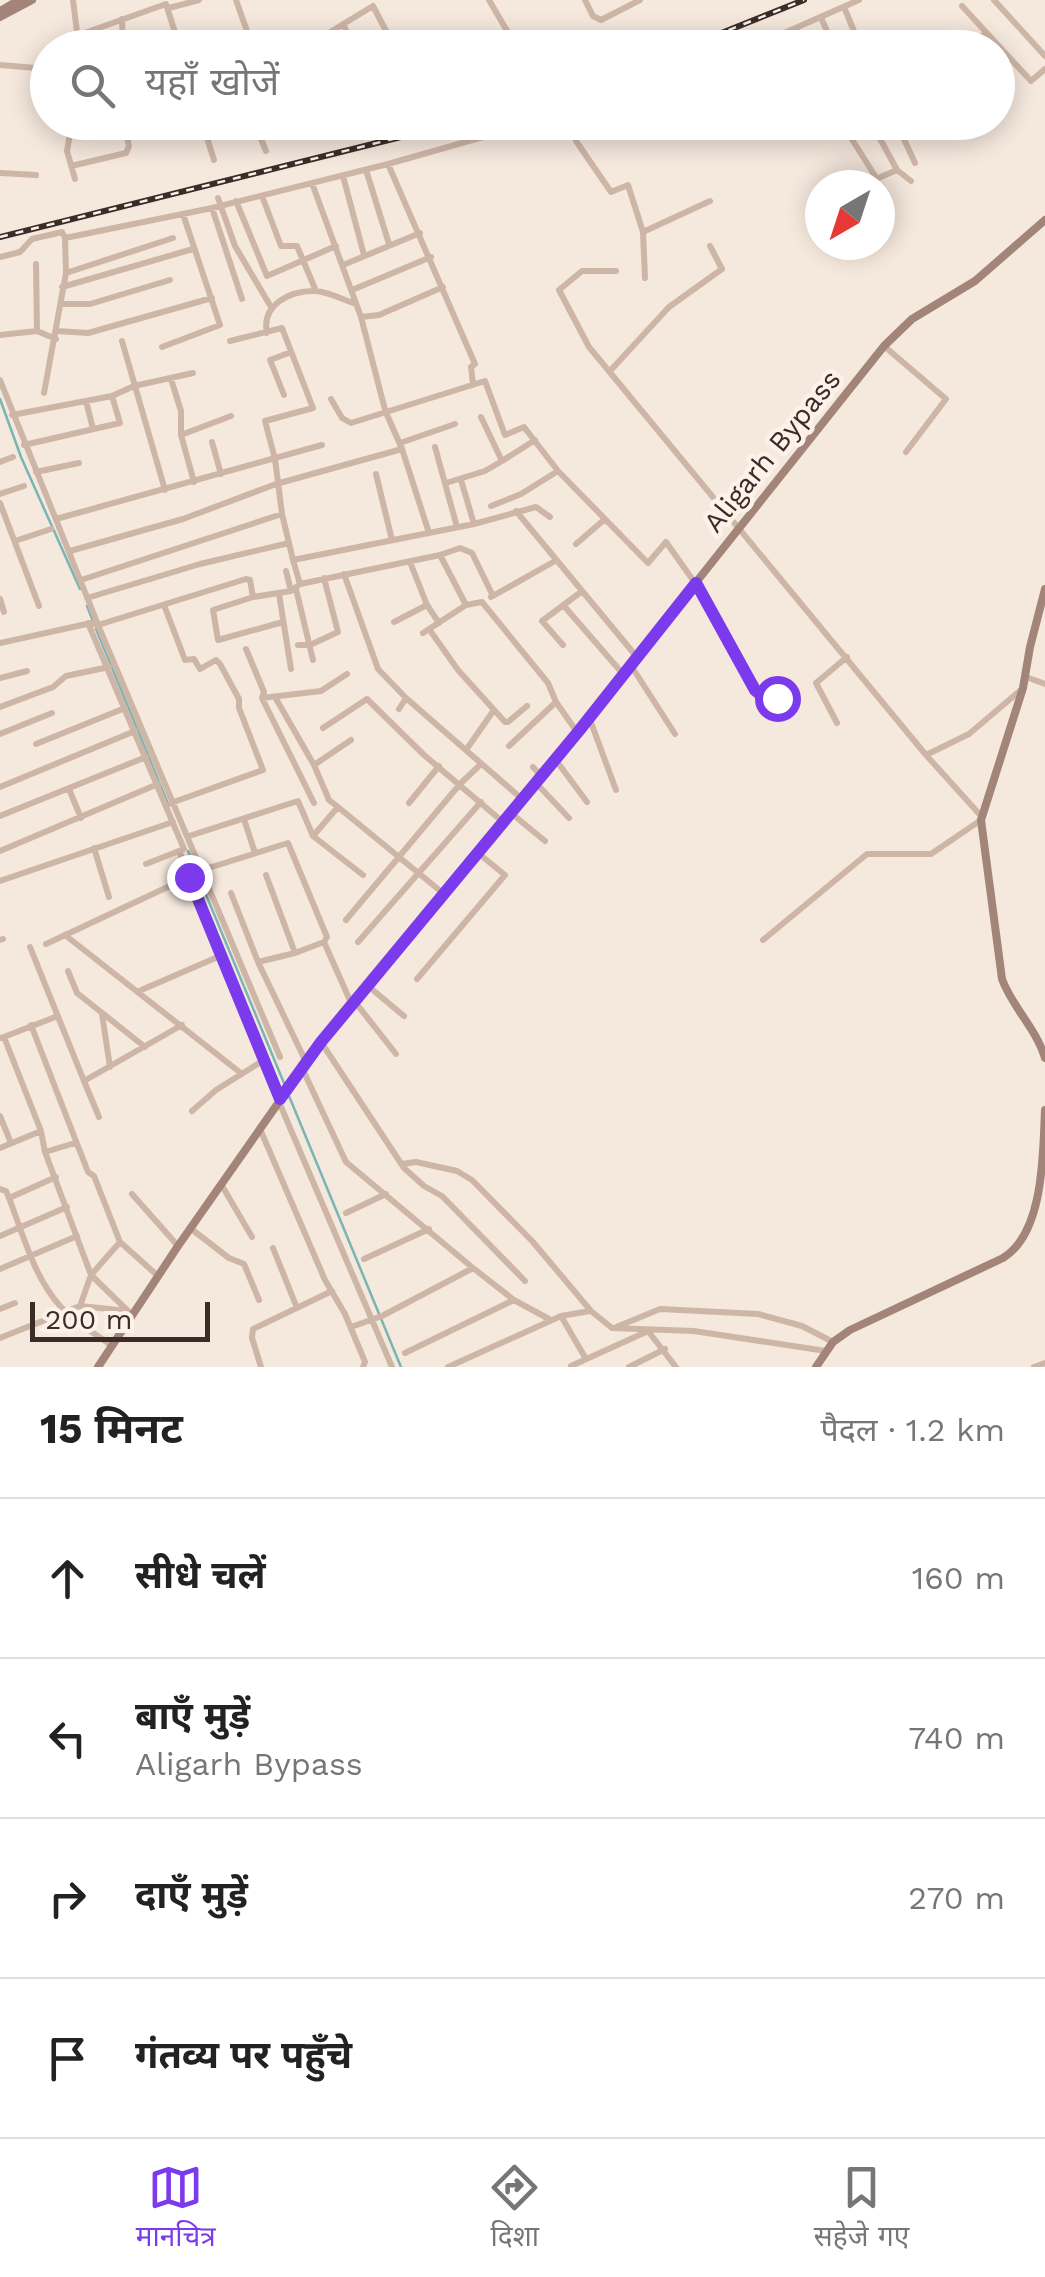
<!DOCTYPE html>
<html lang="hi">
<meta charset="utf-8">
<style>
:root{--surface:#fff;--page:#f6f6f6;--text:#222;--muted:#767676;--line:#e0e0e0;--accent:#7c3aed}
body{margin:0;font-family:"Work Sans","Noto Sans Devanagari",sans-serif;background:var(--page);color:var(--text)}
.compass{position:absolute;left:805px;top:170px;width:90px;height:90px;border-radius:50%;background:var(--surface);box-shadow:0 5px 25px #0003;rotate:219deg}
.scale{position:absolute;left:30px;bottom:25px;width:180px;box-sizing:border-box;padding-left:10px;border:5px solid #3a2d28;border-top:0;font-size:28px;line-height:35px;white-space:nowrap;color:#3a2d28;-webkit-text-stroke:8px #fcf2ea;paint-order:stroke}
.stop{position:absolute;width:30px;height:30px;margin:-22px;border:8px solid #7c3aed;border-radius:50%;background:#fff}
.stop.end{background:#7c3aed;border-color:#fff;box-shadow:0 2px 10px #0008}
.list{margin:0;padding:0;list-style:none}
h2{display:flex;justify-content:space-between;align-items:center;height:130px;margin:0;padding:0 40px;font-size:42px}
h2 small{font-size:32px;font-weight:400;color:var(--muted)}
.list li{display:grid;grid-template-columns:65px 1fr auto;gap:30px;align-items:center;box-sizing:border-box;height:160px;padding:0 40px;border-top:2px solid var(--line)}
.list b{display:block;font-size:38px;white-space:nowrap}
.list p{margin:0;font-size:32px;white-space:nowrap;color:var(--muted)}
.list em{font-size:32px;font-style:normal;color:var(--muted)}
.icon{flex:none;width:55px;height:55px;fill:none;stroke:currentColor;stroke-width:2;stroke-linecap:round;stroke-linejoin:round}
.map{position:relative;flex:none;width:1045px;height:1367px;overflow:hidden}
.search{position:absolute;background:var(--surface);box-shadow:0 5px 25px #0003;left:30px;right:30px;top:30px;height:110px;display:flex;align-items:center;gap:25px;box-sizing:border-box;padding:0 35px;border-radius:55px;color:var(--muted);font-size:38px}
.sheet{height:770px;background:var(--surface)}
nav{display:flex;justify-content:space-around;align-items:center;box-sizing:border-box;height:140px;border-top:2px solid var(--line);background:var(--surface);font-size:28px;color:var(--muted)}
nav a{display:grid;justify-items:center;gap:5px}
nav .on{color:var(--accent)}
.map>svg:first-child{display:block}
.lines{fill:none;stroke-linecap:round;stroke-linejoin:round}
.stream{stroke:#78b5b4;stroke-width:2.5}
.street{stroke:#ceb6a7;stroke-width:6}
.secondary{stroke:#a28578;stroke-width:8}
.rail-casing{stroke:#3a2d28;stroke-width:6}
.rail{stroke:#fcf2ea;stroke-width:2.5;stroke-dasharray:8;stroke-linecap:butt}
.route{stroke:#7c3aed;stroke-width:12}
.labels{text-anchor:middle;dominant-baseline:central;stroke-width:9;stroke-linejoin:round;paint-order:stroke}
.street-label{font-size:28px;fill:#3a2d28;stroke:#fcf2ea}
</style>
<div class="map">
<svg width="1045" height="1367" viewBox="0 0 1045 1367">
<rect width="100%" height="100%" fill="#f5e8dd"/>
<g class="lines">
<!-- stream -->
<path class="stream" d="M 0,399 L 21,457 L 80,589
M 87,606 L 93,621
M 96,629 L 169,806
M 188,851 L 286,1088
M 289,1096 L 401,1367"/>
<!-- street -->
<path class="street" d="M 73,0 L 79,48
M 236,0 L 253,48
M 489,0 L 510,36
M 585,0 L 593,16 L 601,20 L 640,0
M 994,0 L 1045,56
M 962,6 L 1031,81 L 1045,69
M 844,7 L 861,48
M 169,8 L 199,0
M 821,18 L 835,48
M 122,19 L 123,48
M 343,24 L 355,48
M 796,29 L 805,48
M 79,35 L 166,4 L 180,48
M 304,48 L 373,6 L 395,48
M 750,48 L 859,0
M 967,48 L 986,33
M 0,65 L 48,69
M 72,122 L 67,151 L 75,179
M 202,122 L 214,160
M 254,122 L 266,151
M 574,122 L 576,141 L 611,192 L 628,185 L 643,232 L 645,278
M 730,122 L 737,134
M 760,122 L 773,135
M 841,122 L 877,179
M 871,122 L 897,170 L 911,181
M 896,122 L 915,163
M 71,166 L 126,153 L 129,146 L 124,122
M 366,170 L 389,244
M 0,173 L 36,175
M 343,176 L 364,255
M 312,183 L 361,317 L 385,410 L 402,449 L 429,533
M 862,185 L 897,170
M 262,196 L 281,246 L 297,246 L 316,291
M 218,198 L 235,246 L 271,307
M 236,201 L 267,276 L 336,246
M 212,208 L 242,299
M 643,232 L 710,201
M 0,257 L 20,252 L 32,239 L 62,232 L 65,238 L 212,208 L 388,164
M 343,265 L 420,233
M 616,271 L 582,271 L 559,290 L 589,347 L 926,755 L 982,817
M 66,273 L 173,238
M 62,287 L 193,249
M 352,290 L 431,257
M 61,304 L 90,304 L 170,280
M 361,317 L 379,315 L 443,287
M 37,331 L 56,339
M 57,331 L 88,333 L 212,298
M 267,333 C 261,305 290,290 316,291 C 329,292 344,300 356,304
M 0,335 L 37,331 L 36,264
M 122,341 L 165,490
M 230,341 L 282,328 L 313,408 L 265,421 L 275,459 L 282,514
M 884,346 L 946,399 L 906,452
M 162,347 L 220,325 L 183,214
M 610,371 L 669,307 L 722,269 L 710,246
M 171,379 L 181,411 L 181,435
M 0,380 L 97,622
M 473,384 L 471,367 L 475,364 L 388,164 L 536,122
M 44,393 L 66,273 L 65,238
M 284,395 L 270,360 L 291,352
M 331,399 L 342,418 L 351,423 L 485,381 L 505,435 L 524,427 L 558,471 L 648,563 L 666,542 L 695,583 L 755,690 L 767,699 L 777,697
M 86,401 L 93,429
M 12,415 L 112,396
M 481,417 L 502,461 L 535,440
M 212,442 L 221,474
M 400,443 L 455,424
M 24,445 L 120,423 L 112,396 L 134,386 L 193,373
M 435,447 L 457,527
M 0,462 L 13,457
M 36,472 L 79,463
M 376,474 L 392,540
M 461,480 L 474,524
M 194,482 L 181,435 L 231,416
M 446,483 L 485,471 L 502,461
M 0,494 L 24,486
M 0,503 L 39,606
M 491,506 L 521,494 L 558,471
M 516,511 L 636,656
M 56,519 L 322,445
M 15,541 L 51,529
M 576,544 L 605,519
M 70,551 L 183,519 L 276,484 L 402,449
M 440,555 L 466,605
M 410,562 L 427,605 L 439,623
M 286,571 L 291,591
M 344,574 L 378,669 L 406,698 L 399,709
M 81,580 L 282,514 L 293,560
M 300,584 L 293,560 L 474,524 L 536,507 L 550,517
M 296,589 L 313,660
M 279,594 L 291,669
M 491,597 L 555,561
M 87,598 L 200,564 L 289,543
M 0,599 L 4,612
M 164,605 L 185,660 L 194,659 L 200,669 L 216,660 L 220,664 L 239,699 L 239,708 L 263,770 L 171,803
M 564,606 L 623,674
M 283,622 L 218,640 L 213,610 L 253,597 L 291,591 L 300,584 L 440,555 L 460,548 L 472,553 L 493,596
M 394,622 L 427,605
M 88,623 L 184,849 L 146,864
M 98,625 L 280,1057
M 429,629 L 458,670 L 505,722 L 508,722 L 527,706
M 423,633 L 466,605 L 482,602 L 548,683 L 556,702 L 577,732
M 0,643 L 91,623 L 98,625 L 246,579 L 250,580 L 253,597
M 298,645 L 310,645 L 338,632 L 324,578
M 563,645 L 542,621 L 581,592
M 246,649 L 264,692 L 262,698 L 314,803
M 630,664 L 675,734
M 1026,677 L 1045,684
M 0,678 L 27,671
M 275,697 L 314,765 L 329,800 L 338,807
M 262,698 L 321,691 L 347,674
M 406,698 L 522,799
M 0,707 L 53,687 L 66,676 L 109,667
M 589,717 L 616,790
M 837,723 L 816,683 L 847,657
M 323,728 L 367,699 L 424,755 L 503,822
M 0,734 L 52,713
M 36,744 L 125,708
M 509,746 L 556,702
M 466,750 L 494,710
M 926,755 L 969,734 L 1022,689
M 555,759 L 587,802
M 314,765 L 351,740
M 533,767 L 541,776
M 536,783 L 569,818
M 0,787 L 135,731
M 69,789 L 81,818
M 409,803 L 439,766
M 511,813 L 545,841
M 0,816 L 146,757
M 244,819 L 255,853
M 189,836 L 298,801 L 313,836 L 338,807 L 444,894
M 313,836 L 363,875
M 94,848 L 109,897
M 0,851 L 158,784
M 179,851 L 280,1099
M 202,870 L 288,843 L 327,937 L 324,942 L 352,1005
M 266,875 L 295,953 L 258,962 L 306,1062
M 0,881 L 173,822
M 231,893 L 258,962
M 346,920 L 460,784 L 481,764
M 65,935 L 242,1074
M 0,940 L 3,939
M 763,940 L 867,854 L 931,854 L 981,820
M 358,942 L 481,802
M 46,944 L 189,877
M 30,947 L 84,1081
M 295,953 L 324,942
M 68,971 L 77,993 L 145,1047
M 417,979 L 505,875 L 478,853
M 368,986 L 404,1016
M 139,991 L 220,956
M 355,1002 L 396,1054
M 102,1014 L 110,1067
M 4,1037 L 41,1131 L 45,1152 L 91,1275 L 128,1311
M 1,1038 L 58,1016
M 321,1042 L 404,1168 L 424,1186 L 442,1196 L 525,1281
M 302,1068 L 346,1162 L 473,1268
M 279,1102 L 392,1367
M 192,1111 L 216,1090 L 264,1060
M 0,1116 L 11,1143
M 99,1117 L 84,1081 L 182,1025
M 260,1129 L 325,1280 L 345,1314 L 365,1362 L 363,1367
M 0,1148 L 41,1131
M 45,1152 L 75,1143
M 402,1164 L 416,1162 L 457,1171 L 472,1180 L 533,1242 L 591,1311 L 612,1328 L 694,1331 L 826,1351
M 56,1177 L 9,1198 C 23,1234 34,1278 61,1307 C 74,1322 95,1333 112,1346
M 221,1184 L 252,1237
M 0,1189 L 6,1191 L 9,1198
M 132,1194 L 178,1246
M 346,1213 L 386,1194
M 190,1228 L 229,1258 L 244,1264 L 259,1300
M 0,1236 L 67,1207
M 120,1242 L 158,1276
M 273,1248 L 297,1308
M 364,1259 L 429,1229
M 0,1269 L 77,1236
M 514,1300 L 549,1319
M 80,1306 L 128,1311
M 0,1309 L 15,1303
M 561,1316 L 590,1311
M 351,1327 L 382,1316 L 473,1268 L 514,1300 L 405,1353
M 614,1328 L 660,1309 L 758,1314 L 802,1326 L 833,1342
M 648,1331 L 676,1367
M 0,1338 L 80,1306 L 91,1275 L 120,1242 L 94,1176 L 88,1172 L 31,1025
M 571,1366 L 646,1332
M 261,1367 L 252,1338 L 253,1329 L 332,1291
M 448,1367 L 561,1316 L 586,1359
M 629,1367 L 665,1349
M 1034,1367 L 1045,1363"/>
<!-- secondary -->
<path class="secondary" d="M 0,11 L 19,0
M 0,17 L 32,0
M 1045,589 L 1030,647 L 1023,688 L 981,820 L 1002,979 C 1012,1007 1036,1028 1045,1058
M 98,1367 L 178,1246 L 321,1042 L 577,732 L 884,346 L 912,319 L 975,281 L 1045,220
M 816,1367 L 833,1342 L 850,1330 L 1003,1258 C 1044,1233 1043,1154 1045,1110"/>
<defs>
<path id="rail" d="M 684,48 L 804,0
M 0,237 L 461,122"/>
</defs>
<!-- rail casing -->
<use href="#rail" class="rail-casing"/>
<!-- rail -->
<use href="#rail" class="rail"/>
</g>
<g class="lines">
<!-- route -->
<path class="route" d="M 189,877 L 280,1099 L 321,1042 L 578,732 L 696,583 L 755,690 L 766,699 L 777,698"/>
</g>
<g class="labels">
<!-- street labels -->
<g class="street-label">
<text transform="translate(772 451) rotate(-51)">Aligarh Bypass</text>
</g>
</g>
</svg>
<svg class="compass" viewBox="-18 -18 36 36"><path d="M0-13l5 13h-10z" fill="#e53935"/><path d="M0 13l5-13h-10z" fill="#767676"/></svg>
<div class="scale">200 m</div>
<div class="stop" style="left:777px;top:698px"></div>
<div class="stop end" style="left:189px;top:877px"></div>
<div class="search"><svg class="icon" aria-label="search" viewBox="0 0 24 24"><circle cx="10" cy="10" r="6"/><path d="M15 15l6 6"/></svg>यहाँ खोजें</div>
</div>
<section class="sheet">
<h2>15 मिनट<small>पैदल · 1.2 km</small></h2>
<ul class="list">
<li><svg class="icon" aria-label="ahead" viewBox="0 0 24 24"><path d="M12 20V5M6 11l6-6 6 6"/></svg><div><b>सीधे चलें</b></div><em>160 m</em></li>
<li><svg class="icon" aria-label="left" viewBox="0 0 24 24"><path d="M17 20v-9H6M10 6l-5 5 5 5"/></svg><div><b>बाएँ मुड़ें</b><p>Aligarh Bypass</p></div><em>740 m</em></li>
<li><svg class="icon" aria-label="right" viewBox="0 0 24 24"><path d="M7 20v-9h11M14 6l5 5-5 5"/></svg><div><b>दाएँ मुड़ें</b></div><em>270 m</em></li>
<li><svg class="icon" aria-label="arrive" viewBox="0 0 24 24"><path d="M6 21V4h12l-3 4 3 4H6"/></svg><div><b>गंतव्य पर पहुँचे</b></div></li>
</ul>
</section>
<nav>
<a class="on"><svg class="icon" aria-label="map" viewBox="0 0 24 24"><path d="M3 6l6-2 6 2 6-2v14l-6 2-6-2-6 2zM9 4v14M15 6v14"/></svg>मानचित्र</a>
<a><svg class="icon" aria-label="directions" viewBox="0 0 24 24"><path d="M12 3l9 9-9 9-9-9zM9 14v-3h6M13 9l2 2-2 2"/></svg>दिशा</a>
<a><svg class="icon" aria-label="saved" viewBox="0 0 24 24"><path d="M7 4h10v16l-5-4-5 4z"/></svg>सहेजे गए</a>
</nav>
